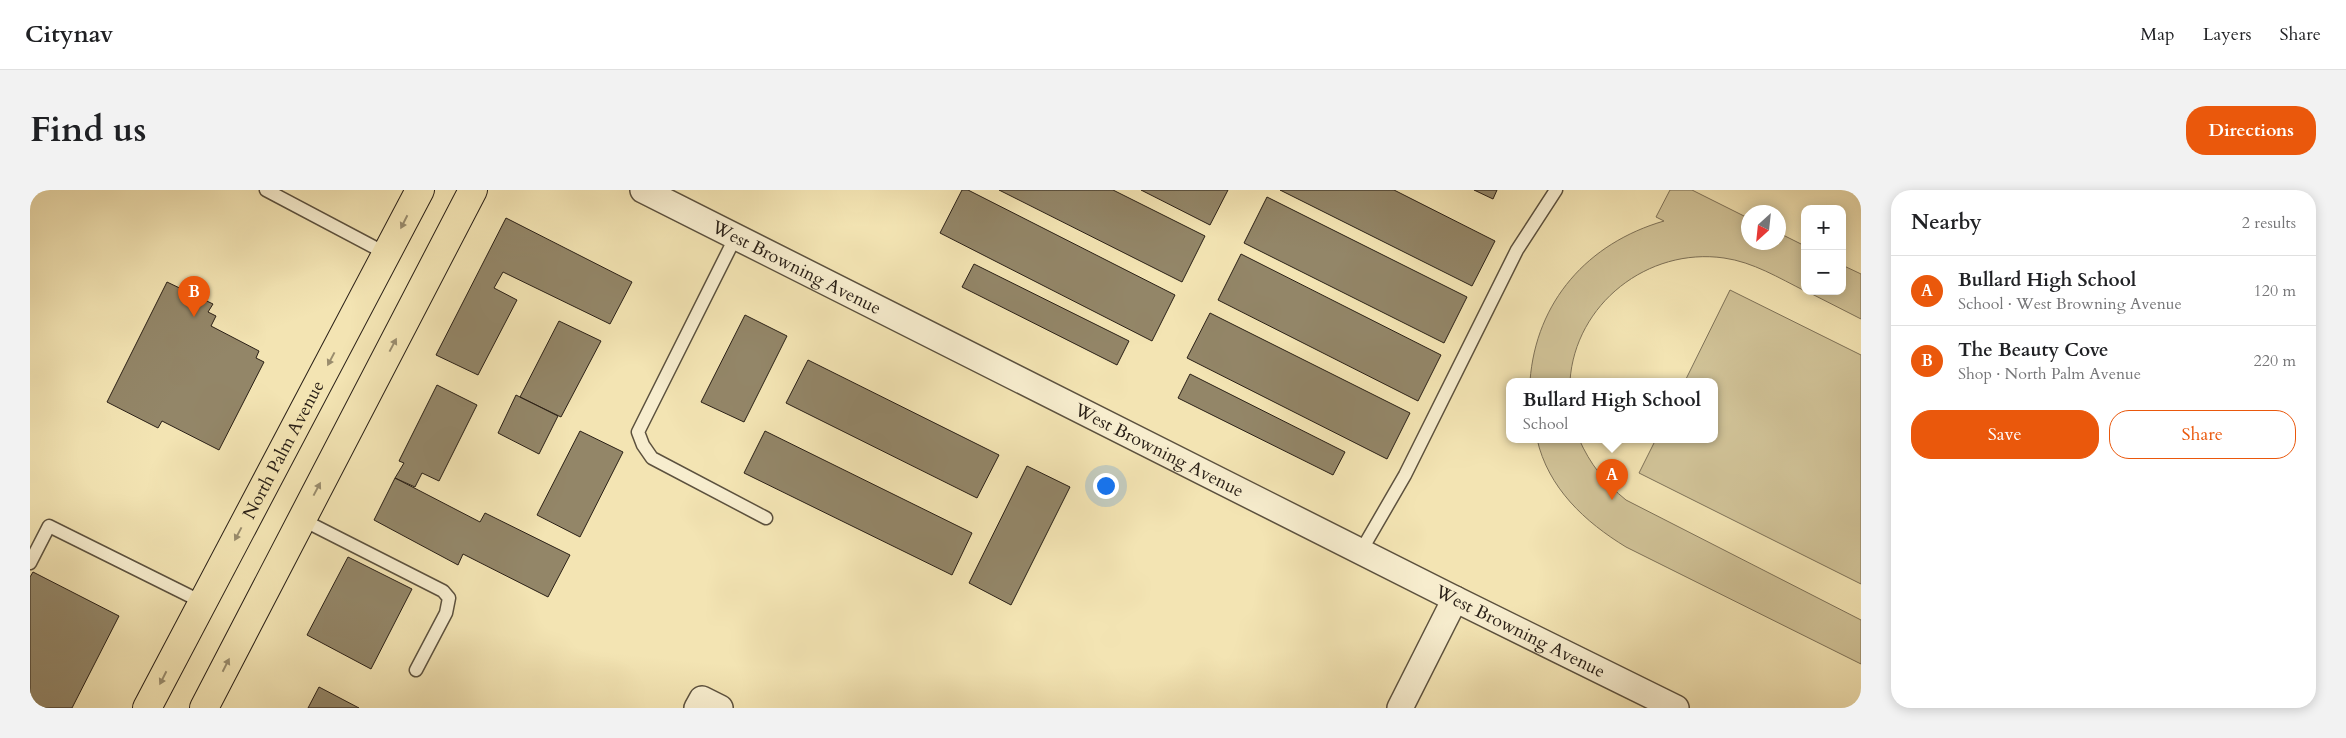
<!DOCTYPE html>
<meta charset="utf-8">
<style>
:root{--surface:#fff;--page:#f2f2f2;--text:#202124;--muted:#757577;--line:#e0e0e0;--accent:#ea580c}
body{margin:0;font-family:Cardo,serif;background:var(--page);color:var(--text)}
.controls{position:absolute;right:15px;top:15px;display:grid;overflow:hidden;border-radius:10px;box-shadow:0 2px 12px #0003}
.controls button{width:45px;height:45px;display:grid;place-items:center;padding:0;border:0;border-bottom:1px solid var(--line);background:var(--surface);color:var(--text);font:25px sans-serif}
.compass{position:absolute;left:1711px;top:15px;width:45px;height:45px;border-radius:50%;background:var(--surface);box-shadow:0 2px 12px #0003;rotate:207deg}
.you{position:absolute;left:1075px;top:295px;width:18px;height:18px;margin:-12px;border:4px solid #fff;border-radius:50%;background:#1a73e8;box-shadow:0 0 0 8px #1a73e833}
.badge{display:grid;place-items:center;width:32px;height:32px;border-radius:50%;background:var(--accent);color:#fff;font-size:16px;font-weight:700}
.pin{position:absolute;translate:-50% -41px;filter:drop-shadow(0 1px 2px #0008)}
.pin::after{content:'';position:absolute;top:26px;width:18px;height:15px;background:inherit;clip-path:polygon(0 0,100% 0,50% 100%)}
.popup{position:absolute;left:1476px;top:188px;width:212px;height:65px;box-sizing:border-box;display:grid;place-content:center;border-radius:10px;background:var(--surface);filter:drop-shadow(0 1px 4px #0005);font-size:16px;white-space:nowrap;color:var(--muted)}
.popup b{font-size:19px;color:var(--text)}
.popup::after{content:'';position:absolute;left:50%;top:100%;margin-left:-10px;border:10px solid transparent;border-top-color:var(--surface)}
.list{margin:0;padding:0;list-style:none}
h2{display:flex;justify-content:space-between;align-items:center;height:65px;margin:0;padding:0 20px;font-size:21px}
h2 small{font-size:16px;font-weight:400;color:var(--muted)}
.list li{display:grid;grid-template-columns:32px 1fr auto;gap:15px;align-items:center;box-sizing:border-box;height:70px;padding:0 20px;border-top:1px solid var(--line)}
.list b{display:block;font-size:19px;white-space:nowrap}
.list p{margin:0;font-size:16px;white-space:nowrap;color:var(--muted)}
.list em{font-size:16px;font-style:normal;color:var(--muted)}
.actions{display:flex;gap:10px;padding:15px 20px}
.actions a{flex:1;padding:11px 0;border:1px solid var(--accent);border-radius:20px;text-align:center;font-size:18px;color:var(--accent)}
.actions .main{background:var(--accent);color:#fff}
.map{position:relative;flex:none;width:1831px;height:518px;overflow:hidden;border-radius:20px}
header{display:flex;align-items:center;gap:30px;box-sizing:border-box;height:70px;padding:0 25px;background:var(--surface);border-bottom:1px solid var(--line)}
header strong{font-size:24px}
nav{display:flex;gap:28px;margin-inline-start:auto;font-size:18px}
.intro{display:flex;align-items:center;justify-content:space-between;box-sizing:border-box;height:120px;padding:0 30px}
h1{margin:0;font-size:35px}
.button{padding:12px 22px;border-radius:20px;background:var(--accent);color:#fff;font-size:18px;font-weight:700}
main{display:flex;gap:30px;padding:0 30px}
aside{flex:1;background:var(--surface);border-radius:20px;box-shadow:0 2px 12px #0003}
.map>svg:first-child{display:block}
.green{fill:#d1c398;stroke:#7e7258}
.building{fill:#938668;stroke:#2a2017}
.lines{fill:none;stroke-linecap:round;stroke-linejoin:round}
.lane-casing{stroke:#5c513e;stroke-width:15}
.street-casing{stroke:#5c513e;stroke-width:28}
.primary-casing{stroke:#2a2017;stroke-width:30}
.lane{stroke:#f7edce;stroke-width:12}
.street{stroke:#f7edce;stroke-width:25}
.primary{stroke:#f3e4b3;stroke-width:28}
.oneway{fill:#998c6d}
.labels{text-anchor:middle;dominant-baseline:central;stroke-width:4.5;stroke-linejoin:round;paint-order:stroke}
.street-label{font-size:18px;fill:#2a2017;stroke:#f7edce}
</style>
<header>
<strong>Citynav</strong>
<nav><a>Map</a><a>Layers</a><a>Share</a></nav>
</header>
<div class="intro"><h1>Find us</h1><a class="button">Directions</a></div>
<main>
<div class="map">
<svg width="1831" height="518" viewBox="0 0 1831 518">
<rect width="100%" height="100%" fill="#f3e4b3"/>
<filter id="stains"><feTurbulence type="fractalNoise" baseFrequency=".004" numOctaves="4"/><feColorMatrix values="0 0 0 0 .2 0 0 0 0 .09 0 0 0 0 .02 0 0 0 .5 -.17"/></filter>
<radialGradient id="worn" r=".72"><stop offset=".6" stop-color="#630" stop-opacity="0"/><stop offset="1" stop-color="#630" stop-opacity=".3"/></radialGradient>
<!-- green -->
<path class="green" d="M 1640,0 L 1662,0 L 1718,28 L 1718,52 L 1748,52 L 1749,43 L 1775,56 L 1775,101 C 1749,88 1723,72 1694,68 C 1618,57 1545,114 1540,191 L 1500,191 C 1506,111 1558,53 1634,31 L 1626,27 Z
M 1812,75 L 1831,84 L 1831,129 L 1776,101 L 1812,101 Z
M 1700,100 L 1831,165 L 1831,394 L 1609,283 L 1626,249 L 1684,249 L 1684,191 L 1655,191 Z
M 1507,249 L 1549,249 C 1560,274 1575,293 1596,310 L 1831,430 L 1831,474 L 1596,357 C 1555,332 1518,298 1507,249 Z"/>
<!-- building -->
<path class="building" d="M 932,0 L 938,0 L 1145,105 L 1122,151 L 910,43 Z
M 969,0 L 1083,0 L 1175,46 L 1152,92 Z
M 1111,0 L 1198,0 L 1180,35 Z
M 1250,0 L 1364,0 L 1465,51 L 1442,96 Z
M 1444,0 L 1467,0 L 1463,9 Z
M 1237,7 L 1437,107 L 1414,153 L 1214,53 Z
M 476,28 L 602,92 L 580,134 L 473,82 L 464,98 L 487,110 L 448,185 L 406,165 Z
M 1211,64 L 1411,165 L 1388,211 L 1188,110 Z
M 944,74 L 1099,151 L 1087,175 L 932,97 Z
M 137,92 L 183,114 L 178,122 L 186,126 L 181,136 L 229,161 L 226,168 L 234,172 L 189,260 L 132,231 L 128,238 L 77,212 Z
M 1180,123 L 1380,223 L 1357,269 L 1157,168 Z
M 715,125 L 757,146 L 714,232 L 671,212 Z
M 529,131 L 571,151 L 531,227 L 490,207 Z
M 778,170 L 969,265 L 947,308 L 756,213 Z
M 1160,184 L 1315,262 L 1303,285 L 1148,208 Z
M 407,195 L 447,215 L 409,291 L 392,283 L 385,297 L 365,288 L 374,273 L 369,271 Z
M 486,205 L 528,226 L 509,264 L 468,243 Z
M 550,241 L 593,262 L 550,347 L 507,325 Z
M 735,241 L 942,343 L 922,385 L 714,283 Z
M 997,276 L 1040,297 L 981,415 L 939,393 Z
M 365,288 L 450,332 L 455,323 L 540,365 L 518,407 L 433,364 L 428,375 L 344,330 Z
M 318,367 L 382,399 L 341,479 L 277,445 Z
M 3,382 L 89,426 L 42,518 L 0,518 L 0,387 Z
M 289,497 L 329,518 L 278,518 Z"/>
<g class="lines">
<defs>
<path id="lane" d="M 236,0 L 357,64
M 706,46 L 608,242 L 613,255 L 622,268 L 736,328
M 271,329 L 413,401 L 419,408 L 416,423 L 386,480
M 1331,361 L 1375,285 L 1487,60 L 1526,0
M 0,373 L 19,336 L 172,412"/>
<g id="street">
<path id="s1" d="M 613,0 L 1425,409 L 1646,518"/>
<path d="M 667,518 L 672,509 L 690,518"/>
<path d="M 1370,518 L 1425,409"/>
</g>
<g id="primary">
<path id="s2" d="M 117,518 L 390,0"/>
<path d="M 174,518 L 443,0"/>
</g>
</defs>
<!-- lane casing -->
<use href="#lane" class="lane-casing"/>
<!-- street casing -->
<use href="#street" class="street-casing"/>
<!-- primary casing -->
<use href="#primary" class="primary-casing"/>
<!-- lane -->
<use href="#lane" class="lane"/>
<!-- street -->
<use href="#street" class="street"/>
<!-- primary -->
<use href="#primary" class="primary"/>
</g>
<!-- one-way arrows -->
<defs><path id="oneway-solid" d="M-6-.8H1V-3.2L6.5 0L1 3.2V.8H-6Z" transform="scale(1.25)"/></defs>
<g class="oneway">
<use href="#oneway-solid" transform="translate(374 32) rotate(117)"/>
<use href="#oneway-solid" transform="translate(363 155) rotate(-62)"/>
<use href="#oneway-solid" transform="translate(301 169) rotate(118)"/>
<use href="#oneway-solid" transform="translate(287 299) rotate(-62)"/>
<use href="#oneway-solid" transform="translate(208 344) rotate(118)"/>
<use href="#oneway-solid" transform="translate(196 475) rotate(-63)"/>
<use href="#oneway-solid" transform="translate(133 488) rotate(117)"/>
</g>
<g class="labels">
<!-- street labels -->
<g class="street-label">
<text stroke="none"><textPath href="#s1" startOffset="172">West Browning Avenue</textPath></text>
<text stroke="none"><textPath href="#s2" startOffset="292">North Palm Avenue</textPath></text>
<text stroke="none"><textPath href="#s1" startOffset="578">West Browning Avenue</textPath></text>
<text stroke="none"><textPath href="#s1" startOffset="982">West Browning Avenue</textPath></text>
</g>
</g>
<rect width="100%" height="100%" filter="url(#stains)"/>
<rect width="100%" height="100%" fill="url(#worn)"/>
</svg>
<div class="controls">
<button>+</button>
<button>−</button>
</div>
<svg class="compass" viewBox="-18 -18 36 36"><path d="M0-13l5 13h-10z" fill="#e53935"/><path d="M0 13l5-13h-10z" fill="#757577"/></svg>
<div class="you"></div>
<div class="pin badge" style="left:1582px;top:310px">A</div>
<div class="popup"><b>Bullard High School</b>School</div>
<div class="pin badge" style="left:164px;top:127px">B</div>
</div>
<aside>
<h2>Nearby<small>2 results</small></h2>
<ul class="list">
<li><span class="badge">A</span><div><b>Bullard High School</b><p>School · West Browning Avenue</p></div><em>120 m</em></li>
<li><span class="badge">B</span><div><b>The Beauty Cove</b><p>Shop · North Palm Avenue</p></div><em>220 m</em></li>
</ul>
<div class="actions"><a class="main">Save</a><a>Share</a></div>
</aside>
</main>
